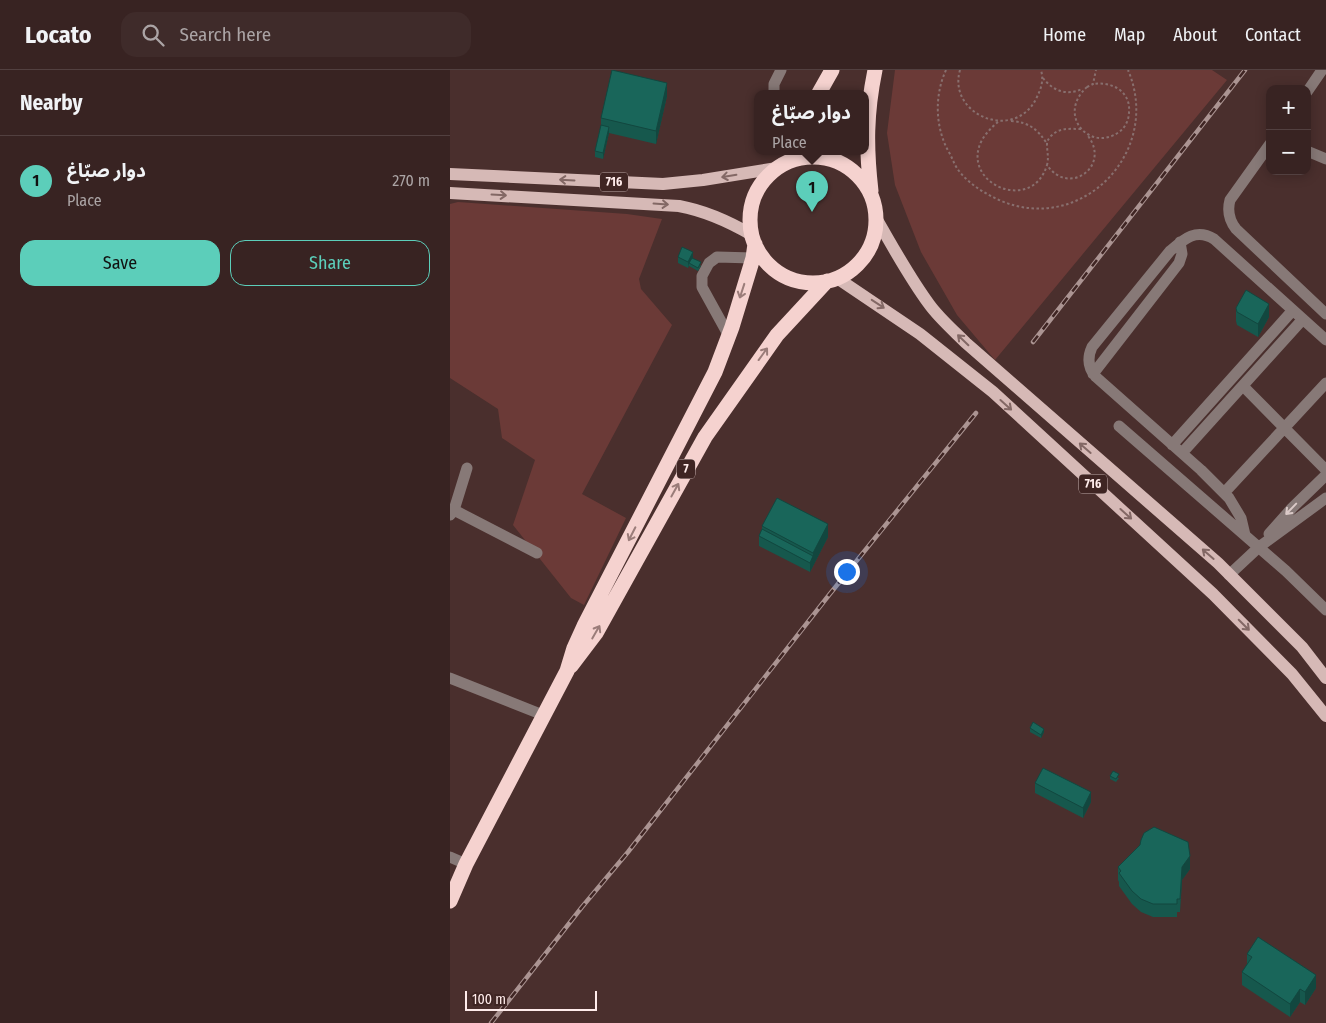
<!DOCTYPE html>
<meta charset="utf-8">
<style>
:root{--surface:#382322;--page:#3f2b2a;--text:#f1f3f6;--muted:#aba4a5;--line:#524040;--accent:#5cceba}
body{margin:0;font-family:"Fira Sans Condensed","Noto Sans Arabic",sans-serif;background:var(--page);color:var(--text)}
.controls{position:absolute;right:15px;top:15px;display:grid;overflow:hidden;border-radius:10px;box-shadow:0 2px 12px #0003}
.controls button{width:45px;height:45px;display:grid;place-items:center;padding:0;border:0;border-bottom:1px solid var(--line);background:var(--surface);color:var(--text);font:25px sans-serif}
.scale{position:absolute;left:15px;bottom:12px;width:132px;box-sizing:border-box;padding-left:5px;border:2px solid #ffeceb;border-top:0;font-size:14px;line-height:18px;white-space:nowrap;color:#ffeceb;-webkit-text-stroke:4px #3f2523;paint-order:stroke}
.you{position:absolute;left:396px;top:501px;width:18px;height:18px;margin:-12px;border:4px solid #fff;border-radius:50%;background:#1a73e8;box-shadow:0 0 0 8px #1a73e833}
.badge{display:grid;place-items:center;width:32px;height:32px;border-radius:50%;background:var(--accent);color:#111;font-size:16px;font-weight:700}
.pin{position:absolute;translate:-50% -41px;filter:drop-shadow(0 1px 2px #0008)}
.pin::after{content:'';position:absolute;top:26px;width:18px;height:15px;background:inherit;clip-path:polygon(0 0,100% 0,50% 100%)}
.popup{position:absolute;left:304px;top:20px;width:115px;height:65px;box-sizing:border-box;display:grid;place-content:center;border-radius:10px;background:var(--surface);filter:drop-shadow(0 1px 4px #0005);font-size:16px;white-space:nowrap;color:var(--muted)}
.popup b{font-size:19px;color:var(--text)}
.popup::after{content:'';position:absolute;left:50%;top:100%;margin-left:-10px;border:10px solid transparent;border-top-color:var(--surface)}
.list{margin:0;padding:0;list-style:none}
h2{display:flex;justify-content:space-between;align-items:center;height:65px;margin:0;padding:0 20px;font-size:21px}
h2 small{font-size:16px;font-weight:400;color:var(--muted)}
.list li{display:grid;grid-template-columns:32px 1fr auto;gap:15px;align-items:center;box-sizing:border-box;height:90px;padding:0 20px;border-top:1px solid var(--line)}
.list b{display:block;font-size:19px;white-space:nowrap}
.list p{margin:0;font-size:16px;white-space:nowrap;color:var(--muted)}
.list em{font-size:16px;font-style:normal;color:var(--muted)}
.actions{display:flex;gap:10px;padding:15px 20px}
.actions a{flex:1;padding:11px 0;border:1px solid var(--accent);border-radius:15px;text-align:center;font-size:18px;color:var(--accent)}
.actions .main{background:var(--accent);color:#111}
.icon{flex:none;width:28px;height:28px;fill:none;stroke:currentColor;stroke-width:2;stroke-linecap:round;stroke-linejoin:round}
.map{position:relative;flex:none;width:876px;height:953px;overflow:hidden}
header{display:flex;align-items:center;gap:30px;box-sizing:border-box;height:70px;padding:0 25px;background:var(--surface);border-bottom:1px solid var(--line)}
header strong{font-size:24px}
nav{display:flex;gap:28px;margin-inline-start:auto;font-size:18px}
.search{width:350px;height:45px;background:var(--page);display:flex;align-items:center;gap:12px;box-sizing:border-box;padding:0 18px;border-radius:15px;color:var(--muted);font-size:19px}
main{display:flex}
aside{flex:1;background:var(--surface)}
.map>svg:first-child{display:block}
.green{fill:#6b3a37}
.lines{fill:none;stroke-linecap:round;stroke-linejoin:round}
.path{stroke:#886f6e;stroke-width:2;stroke-dasharray:2.5 2.5;stroke-linecap:butt}
.minor{stroke:#877977;stroke-width:11}
.major{stroke:#d6b9b6;stroke-width:12}
.highway{stroke:#f5d2cf;stroke-width:15}
.rail-casing{stroke:#ab9492;stroke-width:4.5}
.rail{stroke:#3f2523;stroke-width:2.5;stroke-dasharray:8;stroke-linecap:butt}
.wall{fill:#16584d}
.shaded-wall{fill:#12473f}
.building{fill:#19665a;stroke:#12473f}
.oneway{stroke:#836865}
.oneway2{stroke:#9a7c79}
.oneway3{stroke:#dbcac8}
.labels{text-anchor:middle;dominant-baseline:central;stroke-width:4;stroke-linejoin:round;paint-order:stroke}
.shield{fill:#3f2523;stroke:#c5b0af;stroke-width:1}
.shield-label{font-size:12px;font-weight:bold;fill:#ffeceb}
</style>
<header>
<strong>Locato</strong>
<div class="search"><svg class="icon" aria-label="search" viewBox="0 0 24 24"><circle cx="10" cy="10" r="6"/><path d="M15 15l6 6"/></svg>Search here</div>
<nav><a>Home</a><a>Map</a><a>About</a><a>Contact</a></nav>
</header>
<main>
<aside>
<h2>Nearby<small></small></h2>
<ul class="list">
<li><span class="badge">1</span><div><b>دوار صبّاغ</b><p>Place</p></div><em>270 m</em></li>
</ul>
<div class="actions"><a class="main">Save</a><a>Share</a></div>
</aside>
<div class="map">
<svg width="876" height="953" viewBox="0 0 876 953">
<rect width="100%" height="100%" fill="#4a2f2d"/>
<!-- green -->
<path class="green" d="M 445,0 L 762,0 L 777,10 L 545,290 L 507,245 L 471,182 L 445,115 L 437,63 Z
M 8,132 L 177,144 L 212,149 L 189,209 L 191,219 L 222,255 L 132,424 L 176,448 L 134,535 L 121,528 L 63,455 L 85,390 L 52,368 L 48,339 L 0,308 L 0,134 Z"/>
<g class="lines">
<!-- path -->
<path class="path" d="M 496,0 C 484,26 485,59 500,84 C 503,90 505,96 509,101 C 519,114 534,123 549,130 C 631,166 713,82 678,0
M 510,0 C 497,45 564,72 586,29 C 591,19 594,11 591,0
M 593,8 C 603,21 617,26 632,19
M 637,17 C 606,45 640,83 669,62 C 675,58 679,50 679,42 C 681,21 661,11 643,14
M 637,17 L 643,14 L 646,0
M 561,51 C 578,52 588,59 597,74
M 548,52 C 542,57 536,63 532,70 C 509,113 582,145 597,95
M 631,59 C 619,59 609,57 600,67 C 598,70 597,71 597,74 C 597,82 599,88 597,95 C 619,127 661,96 638,66"/>
<!-- minor -->
<path class="minor" d="M 857,22 L 872,0
M 324,23 L 324,14 L 331,0
M 820,74 L 780,130 C 777,141 779,150 786,159 L 876,244
M 857,81 L 876,89
M 279,266 L 252,217 L 252,206 L 259,193 L 267,187 L 303,188
M 643,304 L 729,193 L 732,184 L 730,172
M 793,316 L 876,400
M 669,356 L 836,501 L 876,540
M 722,375 L 843,240
M 732,383 L 853,249
M 774,423 L 876,313
M 4,440 L 87,483
M 0,445 L 4,440 L 17,398
M 819,464 L 842,438 L 876,405
M 795,465 L 791,448 L 779,428 L 751,400 L 646,307 C 638,298 637,288 642,277 L 720,181 C 734,169 746,158 764,169 L 876,270
M 779,505 L 809,477 L 876,428
M 0,608 L 93,645
M 0,787 L 16,794"/>
<!-- major -->
<path class="major" d="M 0,104 L 213,114 L 253,110 L 327,98
M 0,123 L 229,136 C 256,141 278,151 302,165
M 426,148 C 443,177 459,207 479,234 C 489,248 503,260 516,273 L 768,493 L 852,577 L 876,608
M 387,208 L 470,264 L 543,322 L 763,524 L 842,604 L 876,646"/>
<!-- highway -->
<path class="highway" d="M 369,23 L 382,0
M300 150a63 63 0 1 1 126 0a63 63 0 1 1-126 0Z
M 421,121 C 416,77 416,44 425,0
M 121,596 L 146,563 L 255,367 L 327,265 L 377,211
M 0,831 L 16,794 L 117,601 L 124,578 L 134,556 L 265,302 L 282,257 L 303,188 L 305,174"/>
<defs>
<path id="rail" d="M 583,272 L 795,0
M 41,953 L 132,837 L 178,782 L 379,525 L 526,343"/>
</defs>
<!-- rail casing -->
<use href="#rail" class="rail-casing"/>
<!-- rail -->
<use href="#rail" class="rail"/>
</g>
<!-- wall -->
<path class="wall" d="M 217,26 L 206,74 L 159,63 L 153,89 L 145,87 L 145,81 L 151,55 L 151,48 Z
M 228,187 L 243,188 L 251,196 L 248,201 L 239,196 L 238,198 L 228,193 Z
M 786,238 L 819,247 L 808,267 L 787,255 L 786,251 Z
M 312,456 L 378,467 L 360,502 L 309,476 L 309,466 L 312,459 Z
M 580,658 L 594,662 L 591,668 L 580,662 Z
M 660,706 L 669,708 L 666,712 L 660,709 Z
M 585,713 L 641,732 L 633,748 L 585,723 Z
M 690,775 L 740,799 L 732,810 L 730,842 L 727,842 L 727,847 L 703,847 L 691,842 L 682,834 L 669,816 L 669,812 L 668,810 L 668,797 Z
M 797,884 L 866,918 L 855,935 L 850,932 L 840,947 L 792,915 L 792,902 L 797,894 Z"/>
<!-- shaded-wall -->
<path class="shaded-wall" d="M 217,13 L 217,26 L 206,74 L 206,61 Z
M 159,57 L 159,63 L 153,89 L 153,83 Z
M 243,182 L 243,189 L 239,193 L 238,198 L 238,192 Z
M 819,234 L 819,247 L 808,267 L 808,254 Z
M 378,454 L 378,467 L 360,502 L 360,493 L 363,486 L 363,483 Z
M 594,659 L 594,662 L 591,668 L 591,665 Z
M 641,722 L 641,732 L 633,748 L 633,738 Z
M 740,786 L 740,799 L 732,810 L 730,842 L 732,797 Z
M 866,905 L 866,918 L 855,935 L 855,922 Z
M 850,919 L 850,932 L 840,947 L 840,934 Z"/>
<!-- building -->
<path class="building" d="M 162,0 L 217,13 L 206,61 L 151,48 Z
M 151,55 L 159,57 L 153,83 L 145,81 Z
M 232,177 L 243,182 L 238,192 L 228,187 Z
M 242,188 L 251,192 L 248,198 L 239,193 Z
M 796,220 L 819,234 L 808,254 L 787,242 L 786,238 Z
M 327,428 L 378,454 L 363,483 L 312,456 Z
M 312,459 L 363,486 L 360,493 L 309,466 Z
M 583,652 L 594,659 L 591,665 L 580,658 Z
M 593,698 L 641,722 L 633,738 L 585,713 Z
M 663,701 L 669,704 L 666,709 L 660,706 Z
M 704,757 L 738,772 L 740,786 L 732,797 L 730,829 L 727,829 L 727,834 L 703,834 L 691,829 L 682,821 L 669,803 L 671,801 L 668,797 L 690,775 L 691,770 L 694,763 Z
M 808,867 L 866,905 L 855,922 L 850,919 L 840,934 L 792,902 L 802,887 L 797,884 Z"/>
<!-- one-way arrows -->
<defs><path id="oneway-shaft" d="M-6 0H5M1.5-3L5.5 0L1.5 3" fill="none" stroke-width="1.6" stroke-linecap="round" stroke-linejoin="round" transform="scale(1.25)"/></defs>
<g class="oneway">
<use href="#oneway-shaft" transform="translate(279 106) rotate(171)"/>
<use href="#oneway-shaft" transform="translate(117 110) rotate(-177)"/>
<use href="#oneway-shaft" transform="translate(49 125) rotate(3)"/>
<use href="#oneway-shaft" transform="translate(211 134) rotate(4)"/>
<use href="#oneway-shaft" transform="translate(428 234) rotate(33)"/>
<use href="#oneway-shaft" transform="translate(513 270) rotate(-136)"/>
<use href="#oneway-shaft" transform="translate(556 335) rotate(42)"/>
<use href="#oneway-shaft" transform="translate(635 378) rotate(-139)"/>
<use href="#oneway-shaft" transform="translate(676 444) rotate(42)"/>
<use href="#oneway-shaft" transform="translate(758 484) rotate(-139)"/>
<use href="#oneway-shaft" transform="translate(794 555) rotate(45)"/>
</g>
<g class="oneway2">
<use href="#oneway-shaft" transform="translate(292 221) rotate(108)"/>
<use href="#oneway-shaft" transform="translate(313 284) rotate(-54)"/>
<use href="#oneway-shaft" transform="translate(225 420) rotate(-61)"/>
<use href="#oneway-shaft" transform="translate(182 464) rotate(117)"/>
<use href="#oneway-shaft" transform="translate(146 562) rotate(-60)"/>
</g>
<use class="oneway3" href="#oneway-shaft" transform="translate(841 439) rotate(134)"/>
<g class="labels">
<!-- shield labels -->
<g class="shield">
<rect x="150" y="102.5" width="28" height="19" rx="4"/>
<rect x="227" y="389.5" width="18" height="19" rx="4"/>
<rect x="629" y="404.5" width="28" height="19" rx="4"/>
</g>
<g class="shield-label">
<text x="164" y="112">716</text>
<text x="236" y="399">7</text>
<text x="643" y="414">716</text>
</g>
</g>
</svg>
<div class="controls">
<button>+</button>
<button>−</button>
</div>
<div class="scale">100 m</div>
<div class="you"></div>
<div class="pin badge" style="left:362px;top:142px">1</div>
<div class="popup"><b>دوار صبّاغ</b>Place</div>
</div>
</main>
